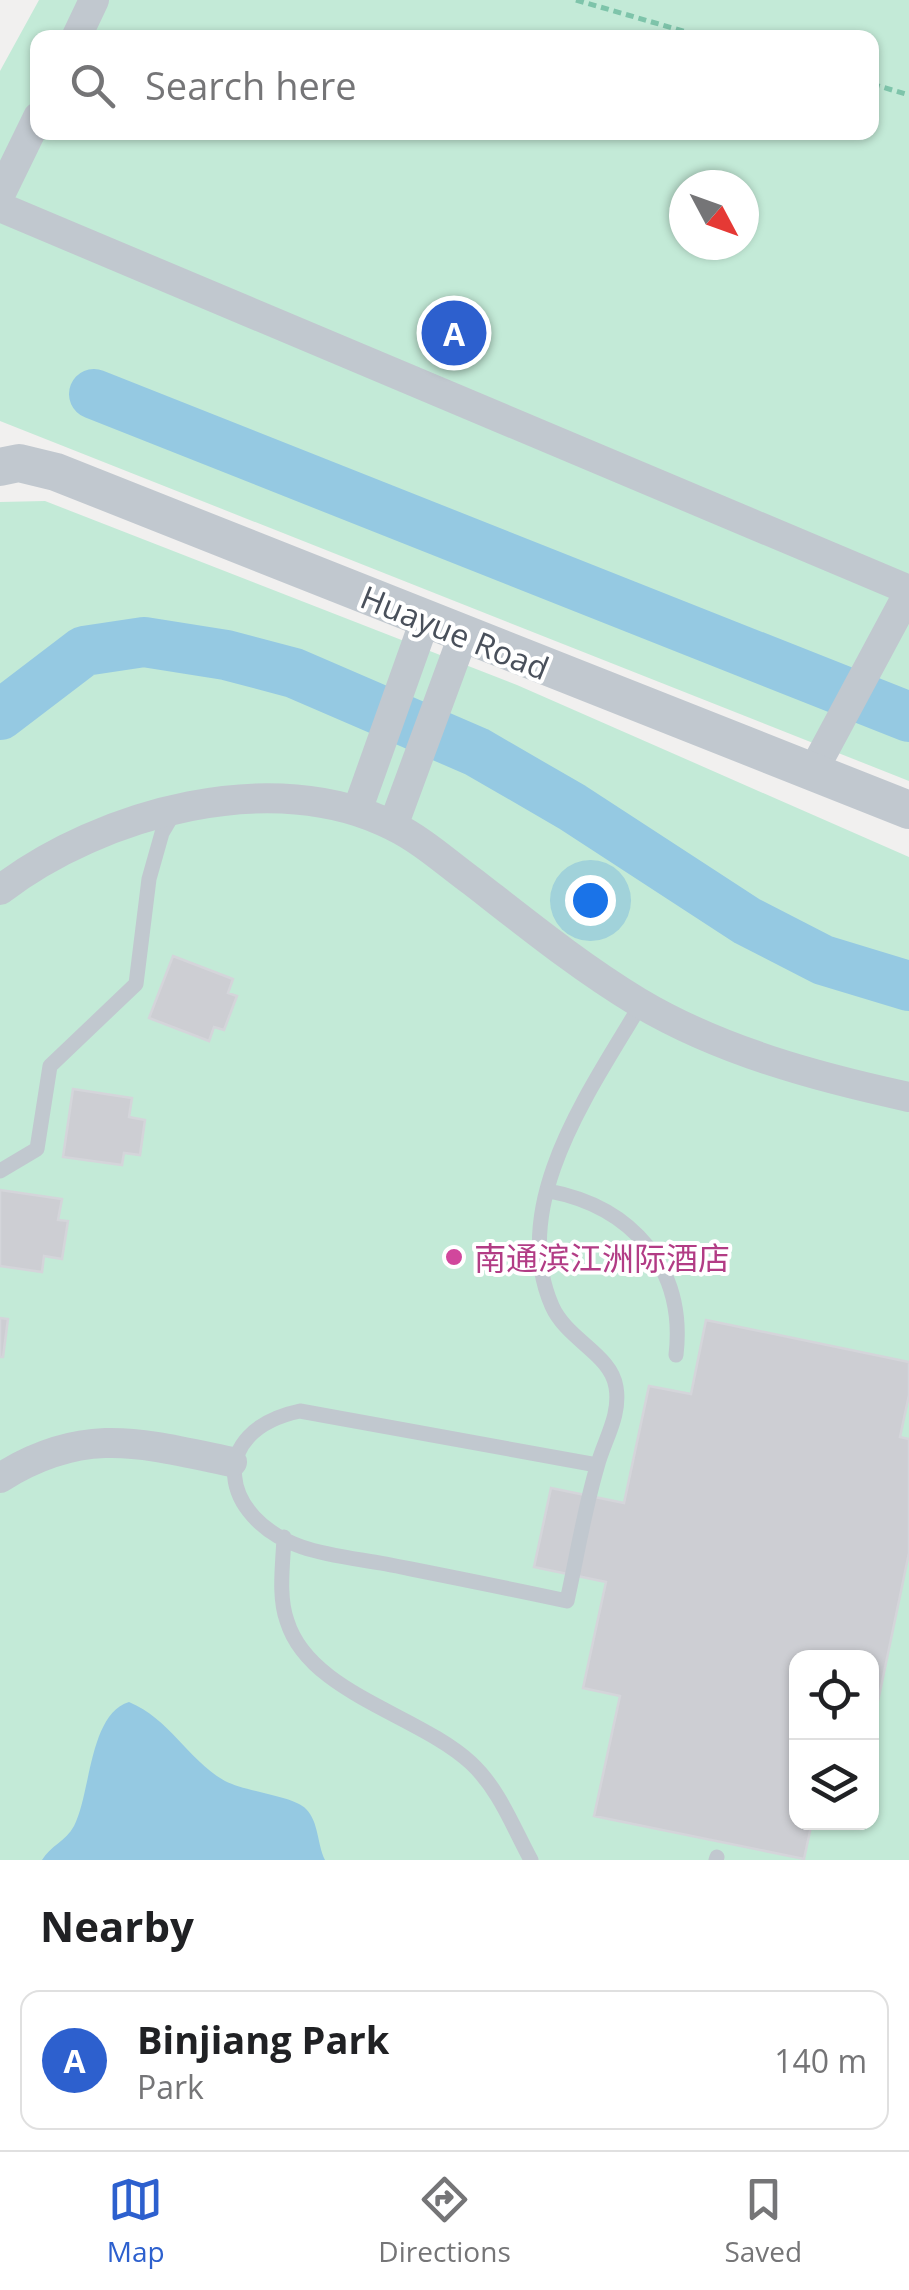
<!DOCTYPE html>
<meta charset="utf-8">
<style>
:root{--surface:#fff;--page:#f2f2f2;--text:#202124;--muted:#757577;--line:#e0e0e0;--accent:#2d60ce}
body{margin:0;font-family:"Open Sans","Noto Sans SC",sans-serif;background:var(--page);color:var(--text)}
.controls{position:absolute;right:30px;bottom:30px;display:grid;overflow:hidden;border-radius:20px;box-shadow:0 2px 8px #0004}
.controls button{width:90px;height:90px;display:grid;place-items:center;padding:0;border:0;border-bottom:2px solid var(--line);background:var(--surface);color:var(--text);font:50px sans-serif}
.compass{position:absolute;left:669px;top:170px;width:90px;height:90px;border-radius:50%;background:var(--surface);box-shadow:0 2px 8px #0004;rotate:131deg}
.you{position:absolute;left:590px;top:900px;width:35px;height:35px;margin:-25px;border:8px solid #fff;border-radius:50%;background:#1a73e8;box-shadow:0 0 0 15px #1a73e833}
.badge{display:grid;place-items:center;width:65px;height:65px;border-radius:50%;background:var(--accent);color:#fff;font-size:32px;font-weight:700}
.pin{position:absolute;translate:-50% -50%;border:5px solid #fff;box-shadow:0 2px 10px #0006}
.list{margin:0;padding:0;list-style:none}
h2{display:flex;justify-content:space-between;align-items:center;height:130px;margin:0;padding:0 40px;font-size:42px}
h2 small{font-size:32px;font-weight:400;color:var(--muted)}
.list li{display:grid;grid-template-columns:65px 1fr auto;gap:30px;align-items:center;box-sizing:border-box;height:140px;margin:0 20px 20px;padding:0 20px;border:2px solid var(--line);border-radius:20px}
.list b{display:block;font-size:38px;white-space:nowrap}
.list p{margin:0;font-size:32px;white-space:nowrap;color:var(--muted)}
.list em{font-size:32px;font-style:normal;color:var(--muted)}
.icon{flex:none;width:55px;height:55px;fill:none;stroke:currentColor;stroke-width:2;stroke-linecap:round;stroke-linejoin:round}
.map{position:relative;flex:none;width:909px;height:1860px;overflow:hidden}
.search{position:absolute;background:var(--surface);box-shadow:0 2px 8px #0004;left:30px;right:30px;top:30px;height:110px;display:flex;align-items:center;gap:25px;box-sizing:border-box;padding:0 35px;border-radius:20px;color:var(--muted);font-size:38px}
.sheet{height:290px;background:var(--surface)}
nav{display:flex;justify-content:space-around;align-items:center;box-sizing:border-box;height:140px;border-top:2px solid var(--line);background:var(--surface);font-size:28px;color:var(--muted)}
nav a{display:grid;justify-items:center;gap:5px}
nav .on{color:var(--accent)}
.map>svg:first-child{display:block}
.green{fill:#c3ead7;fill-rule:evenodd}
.water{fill:#95c9e2}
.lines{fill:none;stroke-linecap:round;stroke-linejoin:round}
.river{stroke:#95c9e2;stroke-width:50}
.building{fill:#cdced3;stroke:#d4d5da;stroke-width:2.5}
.path{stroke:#7ec4aa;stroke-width:5;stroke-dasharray:8 5;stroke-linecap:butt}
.service{stroke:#c1c8cf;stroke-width:15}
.minor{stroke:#c1c8cf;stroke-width:30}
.tertiary{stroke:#c1c8cf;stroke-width:38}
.hotel-dot{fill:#d1479c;stroke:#fff;stroke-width:4}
.labels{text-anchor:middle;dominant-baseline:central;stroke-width:8;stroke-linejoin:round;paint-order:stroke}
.street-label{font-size:32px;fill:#49505b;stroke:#fff}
.hotel-label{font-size:32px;fill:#b23c85;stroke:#fff;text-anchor:start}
</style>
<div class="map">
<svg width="909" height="1860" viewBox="0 0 909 1860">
<rect width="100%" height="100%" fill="#f1f0ef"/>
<!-- green -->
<path class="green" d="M 39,0 L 909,0 L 909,781 L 0,421 L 0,71 ZM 38,38 L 872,38 L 872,132 L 38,132 ZM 684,185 L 744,185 L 744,245 L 684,245 Z
M 45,501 L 517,685 L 909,857 L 909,1860 L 0,1860 L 0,502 ZM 796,1658 L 872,1658 L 872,1822 L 796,1822 Z"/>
<!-- water -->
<path class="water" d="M 129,1702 C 170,1719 187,1759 225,1781 C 246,1792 294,1796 306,1809 C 319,1822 317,1844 325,1860 L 42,1860 C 50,1846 66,1841 74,1826 C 91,1793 89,1714 129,1702 Z"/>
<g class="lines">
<!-- river -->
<path class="river" d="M 94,394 L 909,717
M 0,715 L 84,651 L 144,642 L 226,655 L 294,673 L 477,752 L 572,807 L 747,921 L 823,960 L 909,986"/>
</g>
<!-- building -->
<path class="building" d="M 173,956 L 233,979 L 228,993 L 237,996 L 224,1030 L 214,1027 L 209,1041 L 149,1018 Z
M 73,1089 L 132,1098 L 129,1117 L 145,1120 L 140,1155 L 124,1153 L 122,1165 L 63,1157 Z
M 0,1190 L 62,1199 L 58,1220 L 68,1221 L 62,1259 L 44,1256 L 42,1272 L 0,1266 Z
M 0,1318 L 8,1319 L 3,1357 L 0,1357 Z
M 706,1320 L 909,1362 L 909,1395 L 900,1437 L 909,1439 L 909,1553 L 872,1730 L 872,1658 L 796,1658 L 796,1822 L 812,1822 L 804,1859 L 594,1816 L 620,1696 L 583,1688 L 606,1582 L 534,1567 L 551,1488 L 624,1503 L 649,1386 L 691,1394 Z"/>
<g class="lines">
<!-- path -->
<path class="path" d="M 576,0 L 707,38
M 872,84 L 909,95"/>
<!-- service -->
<path class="service" d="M 0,1171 L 37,1149 L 50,1066 L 136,984 L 149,879 L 162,833 L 175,811
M 549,1191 C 633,1207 686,1269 676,1355
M 597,1465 L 300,1411 C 205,1431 220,1519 302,1547 C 328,1556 359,1559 386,1564 C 446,1576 507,1588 567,1601 C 577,1556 584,1511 597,1467 C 604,1440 621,1416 616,1387 C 611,1354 567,1340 552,1306 C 507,1203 592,1088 641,1004
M 284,1537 C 283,1564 278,1596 287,1621 C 309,1693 418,1714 471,1763 C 499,1789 513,1827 531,1860
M 716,1860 L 717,1857"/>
<!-- minor -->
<path class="minor" d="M 76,38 L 94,0
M 0,195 L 38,117
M 0,207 L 909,590
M 813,771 L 909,592
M 357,811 L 425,620
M 393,826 L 463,636
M 0,890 C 100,813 275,765 393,826 C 422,840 447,863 473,882 C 527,924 580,967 638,1002 C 720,1051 817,1077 909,1097
M 0,1478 C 84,1425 141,1443 232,1462"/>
<!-- tertiary -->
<path class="tertiary" d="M 0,467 L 19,463 L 56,472 L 909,810"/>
</g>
<!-- markers -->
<circle class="hotel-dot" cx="454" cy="1257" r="10"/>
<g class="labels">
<!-- street labels -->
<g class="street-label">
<text transform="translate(455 632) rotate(22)">Huayue Road</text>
</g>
<!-- hotel labels -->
<g class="hotel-label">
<text x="474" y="1257">南通滨江洲际酒店</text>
</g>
</g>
</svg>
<div class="controls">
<button><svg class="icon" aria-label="locate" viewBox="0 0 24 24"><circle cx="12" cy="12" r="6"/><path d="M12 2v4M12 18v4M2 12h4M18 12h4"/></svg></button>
<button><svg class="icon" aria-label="layers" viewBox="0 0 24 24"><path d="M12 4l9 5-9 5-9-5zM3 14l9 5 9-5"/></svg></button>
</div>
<svg class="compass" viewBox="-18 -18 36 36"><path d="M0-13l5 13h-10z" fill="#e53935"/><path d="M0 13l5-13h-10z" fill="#757577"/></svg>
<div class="you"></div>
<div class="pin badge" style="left:454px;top:333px">A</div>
<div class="search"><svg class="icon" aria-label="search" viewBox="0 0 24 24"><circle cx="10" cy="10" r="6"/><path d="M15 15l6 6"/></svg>Search here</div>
</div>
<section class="sheet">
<h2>Nearby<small></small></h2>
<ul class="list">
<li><span class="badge">A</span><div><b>Binjiang Park</b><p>Park</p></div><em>140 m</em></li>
</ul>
</section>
<nav>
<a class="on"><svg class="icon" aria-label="map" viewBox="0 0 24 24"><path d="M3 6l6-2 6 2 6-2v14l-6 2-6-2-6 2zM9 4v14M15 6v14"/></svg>Map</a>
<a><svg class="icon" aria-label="directions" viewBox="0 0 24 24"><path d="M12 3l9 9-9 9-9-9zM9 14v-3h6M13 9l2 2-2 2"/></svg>Directions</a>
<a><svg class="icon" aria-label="saved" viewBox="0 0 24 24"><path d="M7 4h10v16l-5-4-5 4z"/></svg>Saved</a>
</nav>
